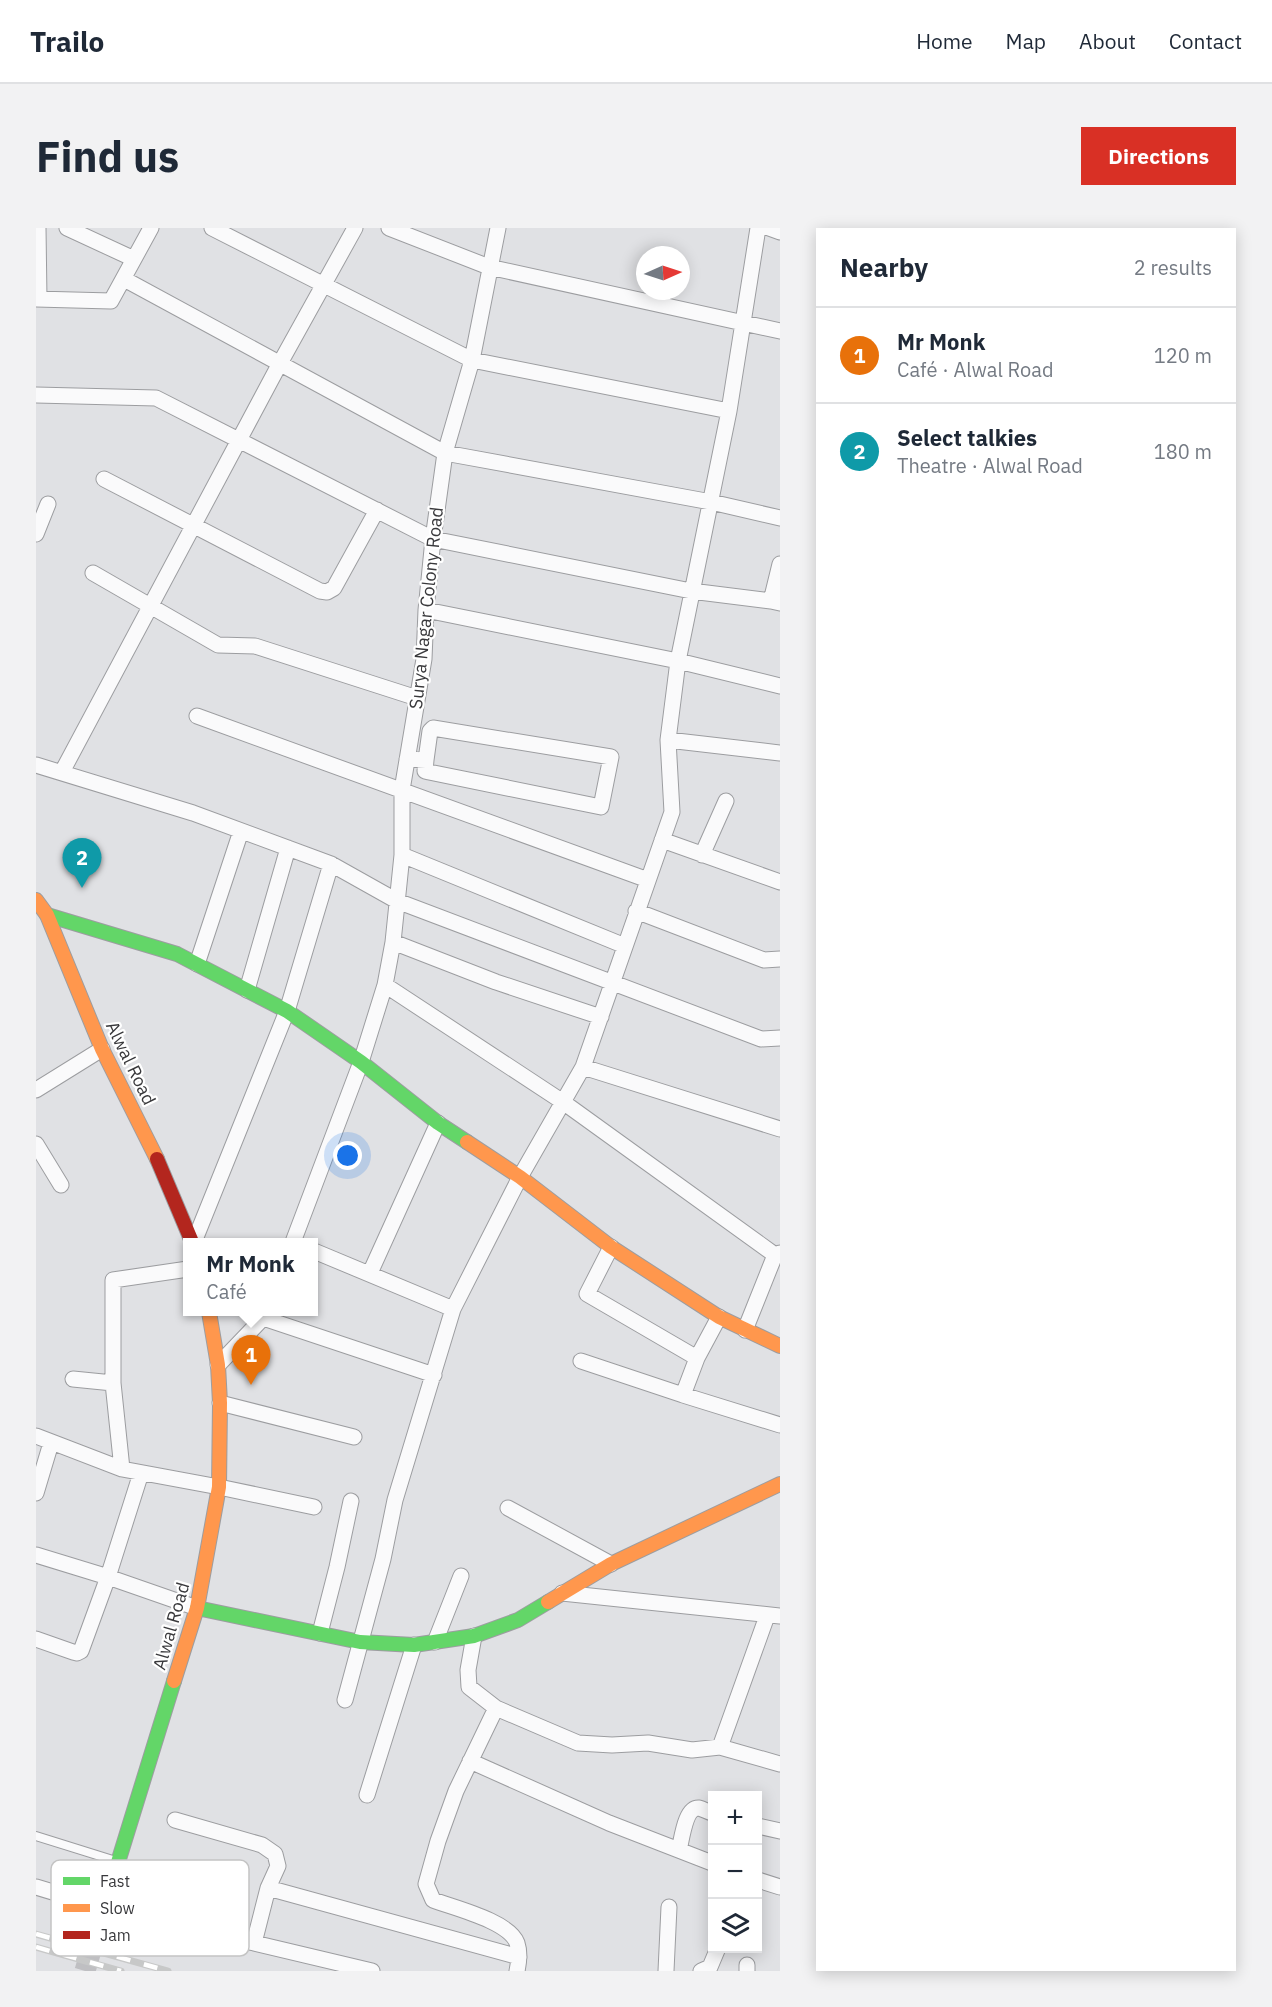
<!DOCTYPE html>
<meta charset="utf-8">
<style>
:root{--surface:#fff;--page:#f2f2f3;--text:#1f2937;--muted:#747a83;--line:#e0e1e3;--accent:#d93025}
body{margin:0;font-family:"IBM Plex Sans",sans-serif;background:var(--page);color:var(--text)}
.controls{position:absolute;right:18px;bottom:18px;display:grid;overflow:hidden;border-radius:0px;box-shadow:0 3px 15px #0003}
.controls button{width:54px;height:54px;display:grid;place-items:center;padding:0;border:0;border-bottom:2px solid var(--line);background:var(--surface);color:var(--text);font:30px sans-serif}
.compass{position:absolute;left:600px;top:18px;width:54px;height:54px;border-radius:50%;background:var(--surface);box-shadow:0 3px 15px #0003;rotate:87deg}
.you{position:absolute;left:312px;top:928px;width:21px;height:21px;margin:-15px;border:4px solid #fff;border-radius:50%;background:#1a73e8;box-shadow:0 0 0 9px #1a73e833}
.badge{display:grid;place-items:center;width:39px;height:39px;border-radius:50%;background:var(--accent);color:#fff;font-size:20px;font-weight:700}
.pin{position:absolute;translate:-50% -50px;filter:drop-shadow(0 2px 3px #0008)}
.pin::after{content:'';position:absolute;top:32px;width:21px;height:18px;background:inherit;clip-path:polygon(0 0,100% 0,50% 100%)}
.popup{position:absolute;left:147px;top:1010px;width:135px;height:78px;box-sizing:border-box;display:grid;place-content:center;border-radius:0px;background:var(--surface);filter:drop-shadow(0 2px 4px #0005);font-size:20px;white-space:nowrap;color:var(--muted)}
.popup b{font-size:22px;color:var(--text)}
.popup::after{content:'';position:absolute;left:50%;top:100%;margin-left:-12px;border:12px solid transparent;border-top-color:var(--surface)}
.list{margin:0;padding:0;list-style:none}
h2{display:flex;justify-content:space-between;align-items:center;height:78px;margin:0;padding:0 24px;font-size:26px}
h2 small{font-size:20px;font-weight:400;color:var(--muted)}
.list li{display:grid;grid-template-columns:39px 1fr auto;gap:18px;align-items:center;box-sizing:border-box;height:96px;padding:0 24px;border-top:2px solid var(--line)}
.list b{display:block;font-size:22px;white-space:nowrap}
.list p{margin:0;font-size:20px;white-space:nowrap;color:var(--muted)}
.list em{font-size:20px;font-style:normal;color:var(--muted)}
.icon{flex:none;width:33px;height:33px;fill:none;stroke:currentColor;stroke-width:2;stroke-linecap:round;stroke-linejoin:round}
.map{position:relative;flex:none;width:744px;height:1743px;overflow:hidden;border-radius:0px}
header{display:flex;align-items:center;gap:36px;box-sizing:border-box;height:84px;padding:0 30px;background:var(--surface);border-bottom:2px solid var(--line)}
header strong{font-size:28px}
nav{display:flex;gap:33px;margin-inline-start:auto;font-size:21px}
.intro{display:flex;align-items:center;justify-content:space-between;box-sizing:border-box;height:144px;padding:0 36px}
h1{margin:0;font-size:42px}
.button{padding:15px 27px;border-radius:0px;background:var(--accent);color:#fff;font-size:21px;font-weight:700}
main{display:flex;gap:36px;padding:0 36px}
aside{flex:1;background:var(--surface);border-radius:0px;box-shadow:0 3px 15px #0003}
.map>svg:first-child{display:block}
.lines{fill:none;stroke-linecap:round;stroke-linejoin:round}
.secondary-tunnel{stroke:#bfbfc2;stroke-width:21;stroke-dasharray:21 10;stroke-linecap:butt}
.lane-casing{stroke:#9c9da0;stroke-width:10}
.street-casing{stroke:#9c9da0;stroke-width:17}
.fast-casing{stroke:#9c9da0;stroke-width:16}
.slow-casing{stroke:#9c9da0;stroke-width:16}
.jam-casing{stroke:#9c9da0;stroke-width:16}
.lane{stroke:#fafafb;stroke-width:8}
.street{stroke:#fafafb;stroke-width:15}
.fast{stroke:#63d668;stroke-width:14}
.slow{stroke:#ff974d;stroke-width:14}
.jam{stroke:#b3261e;stroke-width:14}
.rail-casing{stroke:#c7c8c8;stroke-width:7}
.rail{stroke:#fff;stroke-width:4.5;stroke-dasharray:14;stroke-linecap:butt}
.labels{text-anchor:middle;dominant-baseline:central;stroke-width:4.5;stroke-linejoin:round;paint-order:stroke}
.street-label{font-size:18px;fill:#39393c;stroke:#fff}
.key{fill:#fff;stroke:#c4c4c4;stroke-width:1.5}
.key-label{font-size:16px;fill:#39393c}
</style>
<header>
<strong>Trailo</strong>
<nav><a>Home</a><a>Map</a><a>About</a><a>Contact</a></nav>
</header>
<div class="intro"><h1>Find us</h1><a class="button">Directions</a></div>
<main>
<div class="map">
<svg width="744" height="1743" viewBox="0 0 744 1743">
<rect width="100%" height="100%" fill="#e0e1e4"/>
<g class="lines">
<!-- secondary-tunnel -->
<path class="secondary-tunnel" d="M 49,1743 L 58,1712"/>
<defs>
<path id="lane" d="M 0,1608 L 80,1633"/>
<path id="street" d="M 2,0 L 3,71
M 31,0 L 98,31
M 176,0 L 436,132 L 693,183
M 353,0 L 453,39 L 744,103
M 733,0 L 744,4
M 88,51 L 409,225 L 675,274 L 744,290
M 0,71 L 75,73 L 115,0
M 0,167 L 120,170 L 397,311 L 655,363 L 735,373
M 68,251 L 284,363 L 291,364 L 298,360 L 341,282
M 0,306 L 12,276
M 744,336 L 735,373 L 744,375
M 57,345 L 182,417 L 219,418 L 381,470
M 390,382 L 642,433 L 744,458
M 161,488 L 612,652
M 632,512 L 744,525
M 371,531 L 390,532 L 394,503 L 397,500 L 575,529 L 565,579 L 393,544 L 389,543 L 390,532
M 0,537 L 157,585 L 295,636 L 361,673 L 725,811 L 744,810
M 26,544 L 243,137 L 319,0
M 626,612 L 744,654
M 366,627 L 589,718
M 666,627 L 690,573
M 600,683 L 728,732 L 744,731
M 357,714 L 460,754 L 565,789
M 161,736 L 205,603
M 349,757 L 527,874 L 739,1027 L 744,1025
M 211,762 L 252,620
M 547,839 L 744,901
M 0,862 L 66,821
M 0,916 L 25,957
M 158,1014 L 251,783 L 295,636
M 257,1014 L 325,834 L 349,757 L 357,714 L 366,627 L 366,562 L 388,431 L 390,382 L 397,311 L 409,225 L 436,132 L 462,0
M 575,1019 L 551,1066 L 661,1130
M 278,1023 L 417,1081
M 334,1045 L 402,895
M 227,1090 L 398,1147
M 709,1102 L 739,1027
M 545,1133 L 647,1167 L 661,1130 L 683,1089
M 182,1137 L 227,1090 L 230,1084
M 37,1151 L 77,1155
M 647,1167 L 744,1197
M 184,1175 L 318,1209
M 0,1208 L 86,1241 L 183,1259 L 278,1279
M 86,1241 L 77,1155 L 77,1052 L 152,1041
M 0,1265 L 15,1215
M 472,1280 L 575,1336
M 0,1327 L 72,1349 L 161,1380
M 526,1365 L 744,1388
M 284,1405 L 301,1339 L 315,1273
M 438,1408 L 432,1442 L 433,1459 L 460,1480 L 420,1563 L 402,1613 L 390,1656 L 397,1672 C 418,1680 473,1693 481,1715 C 484,1724 483,1734 481,1743
M 0,1411 L 37,1424 L 41,1425 L 45,1423 L 72,1349 L 105,1245
M 399,1414 L 425,1348
M 309,1472 L 347,1331 L 359,1272 L 417,1081 L 484,949 L 547,839 L 636,584 L 632,512 L 642,433 L 693,183 L 722,0
M 460,1480 L 542,1515 L 576,1517 L 612,1515 L 656,1522 L 684,1519 L 744,1536
M 684,1519 L 731,1388
M 434,1533 L 573,1595 L 676,1635
M 331,1567 L 378,1417
M 139,1592 L 226,1617 L 239,1626 L 242,1638 L 232,1660 L 218,1715
M 722,1598 L 744,1603
M 643,1622 C 646,1611 649,1579 663,1580 C 667,1581 672,1584 676,1585
M 722,1652 L 744,1659
M 0,1659 L 116,1694 L 218,1715 L 336,1743
M 232,1660 L 483,1729
M 630,1743 L 633,1679
M 665,1743 L 674,1739 L 682,1720
M 711,1743 L 711,1737"/>
<path id="fast" d="M 11,687 L 141,726 L 251,783 L 325,834 L 402,895 L 431,914
M 161,1380 L 324,1414 L 378,1417 L 438,1408 L 482,1392 L 512,1374
M 58,1712 L 138,1453"/>
<path id="slow" d="M 0,672 L 11,687 L 66,821 L 121,931
M 431,914 L 484,949 L 575,1019 L 683,1089 L 744,1118
M 512,1374 L 575,1336 L 744,1256
M 138,1453 L 161,1380 L 183,1259 L 184,1175 L 182,1137 L 173,1084"/>
<path id="jam" d="M 121,931 L 156,1014"/>
</defs>
<!-- lane casing -->
<use href="#lane" class="lane-casing"/>
<!-- street casing -->
<use href="#street" class="street-casing"/>
<!-- fast casing -->
<use href="#fast" class="fast-casing"/>
<!-- slow casing -->
<use href="#slow" class="slow-casing"/>
<!-- jam casing -->
<use href="#jam" class="jam-casing"/>
<!-- lane -->
<use href="#lane" class="lane"/>
<!-- street -->
<use href="#street" class="street"/>
<!-- fast -->
<use href="#fast" class="fast"/>
<!-- slow -->
<use href="#slow" class="slow"/>
<!-- jam -->
<use href="#jam" class="jam"/>
<defs>
<path id="rail" d="M 0,1706 L 132,1743
M 0,1719 L 85,1743"/>
</defs>
<!-- rail casing -->
<use href="#rail" class="rail-casing"/>
<!-- rail -->
<use href="#rail" class="rail"/>
</g>
<g class="labels">
<!-- street labels -->
<g class="street-label">
<text transform="translate(390 380) rotate(-84)">Surya Nagar Colony Road</text>
<text transform="translate(95 835) rotate(64)">Alwal Road</text>
<text transform="translate(135 1398) rotate(-74)">Alwal Road</text>
</g>
</g>
<!-- legend -->
<rect x="15" y="1632" width="198" height="96" rx="9" class="key"/>
<rect x="27" y="1649" width="27" height="8" fill="#63d668"/>
<rect x="27" y="1676" width="27" height="8" fill="#ff974d"/>
<rect x="27" y="1703" width="27" height="8" fill="#b3261e"/>
<g class="key-label">
<text x="64" y="1659">Fast</text>
<text x="64" y="1686">Slow</text>
<text x="64" y="1713">Jam</text>
</g>
</svg>
<div class="controls">
<button>+</button>
<button>−</button>
<button><svg class="icon" aria-label="layers" viewBox="0 0 24 24"><path d="M12 4l9 5-9 5-9-5zM3 14l9 5 9-5"/></svg></button>
</div>
<svg class="compass" viewBox="-18 -18 36 36"><path d="M0-13l5 13h-10z" fill="#e53935"/><path d="M0 13l5-13h-10z" fill="#747a83"/></svg>
<div class="you"></div>
<div class="pin badge" style="left:215px;top:1157px;background:#e8710a">1</div>
<div class="popup"><b>Mr Monk</b>Café</div>
<div class="pin badge" style="left:46px;top:660px;background:#0f9aa8">2</div>
</div>
<aside>
<h2>Nearby<small>2 results</small></h2>
<ul class="list">
<li><span class="badge" style="background:#e8710a">1</span><div><b>Mr Monk</b><p>Café · Alwal Road</p></div><em>120 m</em></li>
<li><span class="badge" style="background:#0f9aa8">2</span><div><b>Select talkies</b><p>Theatre · Alwal Road</p></div><em>180 m</em></li>
</ul>
</aside>
</main>
